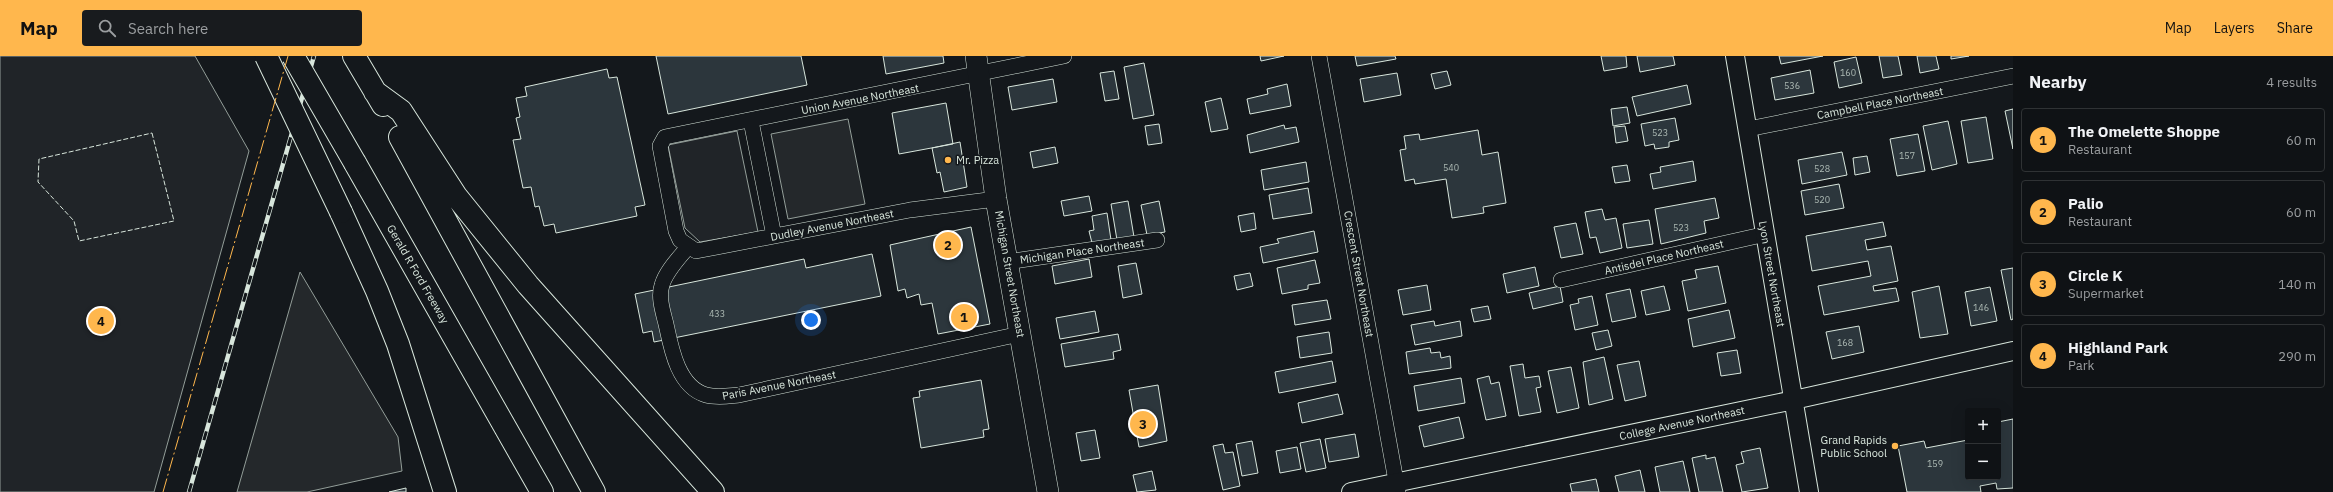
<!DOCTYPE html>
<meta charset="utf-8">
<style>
:root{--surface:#0f1215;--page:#181b1e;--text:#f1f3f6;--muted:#9b9ea0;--line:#2f3234;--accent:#ffb74d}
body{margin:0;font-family:"IBM Plex Sans",sans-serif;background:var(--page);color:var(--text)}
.controls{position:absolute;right:12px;bottom:12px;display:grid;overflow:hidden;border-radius:4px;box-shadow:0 4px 16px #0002}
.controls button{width:36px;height:36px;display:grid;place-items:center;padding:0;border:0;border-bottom:1px solid var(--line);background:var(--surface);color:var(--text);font:20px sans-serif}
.you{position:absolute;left:811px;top:264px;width:14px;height:14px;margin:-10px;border:3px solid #fff;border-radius:50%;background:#1a73e8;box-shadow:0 0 0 6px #1a73e833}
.badge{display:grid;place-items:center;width:26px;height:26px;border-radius:50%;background:var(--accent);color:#111;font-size:13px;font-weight:700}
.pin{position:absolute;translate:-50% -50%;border:2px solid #fff;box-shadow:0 1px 4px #0006}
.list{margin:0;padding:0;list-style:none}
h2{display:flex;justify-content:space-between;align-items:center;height:52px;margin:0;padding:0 16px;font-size:17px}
h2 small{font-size:13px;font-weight:400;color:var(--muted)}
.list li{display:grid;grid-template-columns:26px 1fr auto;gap:12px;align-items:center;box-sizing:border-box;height:64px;margin:0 8px 8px;padding:0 8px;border:1px solid var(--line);border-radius:4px}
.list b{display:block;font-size:15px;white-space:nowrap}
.list p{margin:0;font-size:13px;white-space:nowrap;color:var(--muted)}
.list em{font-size:13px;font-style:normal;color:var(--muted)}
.icon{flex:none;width:22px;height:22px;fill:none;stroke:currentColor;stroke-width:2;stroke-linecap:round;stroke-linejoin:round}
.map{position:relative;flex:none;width:2013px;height:436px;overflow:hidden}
header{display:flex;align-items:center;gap:24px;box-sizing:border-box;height:56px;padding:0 20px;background:var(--accent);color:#111}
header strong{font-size:19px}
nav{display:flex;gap:22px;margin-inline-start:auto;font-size:14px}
.search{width:280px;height:36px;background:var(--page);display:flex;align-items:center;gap:10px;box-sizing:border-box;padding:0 14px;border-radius:4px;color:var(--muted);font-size:15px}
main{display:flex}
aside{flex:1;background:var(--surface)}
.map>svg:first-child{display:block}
.green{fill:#202428;stroke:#939e99}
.parking{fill:#24282b;stroke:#939e99}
.building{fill:#2c363c;stroke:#d8e6dc}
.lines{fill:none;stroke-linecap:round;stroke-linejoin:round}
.minor-casing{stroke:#d8e6dc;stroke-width:16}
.tertiary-casing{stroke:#d8e6dc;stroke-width:20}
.secondary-casing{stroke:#d8e6dc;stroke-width:22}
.motorway-casing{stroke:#d8e6dc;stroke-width:24}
.minor{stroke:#14181c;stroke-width:15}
.tertiary{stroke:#14181c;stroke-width:18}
.secondary{stroke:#14181c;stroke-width:21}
.motorway{stroke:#14181c;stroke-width:22}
.rail-casing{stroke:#d8e6dc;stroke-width:4.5}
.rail{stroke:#14181c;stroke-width:3;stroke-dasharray:9;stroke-linecap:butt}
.motorway-bridge-casing{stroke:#d8e6dc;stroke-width:24;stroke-linecap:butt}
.motorway-bridge{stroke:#14181c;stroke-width:22}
.fence{stroke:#d8e6dc;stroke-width:1;stroke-dasharray:5 2;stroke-linecap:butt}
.power{stroke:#ffb74d;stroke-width:1;stroke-dasharray:14 3 2 3;stroke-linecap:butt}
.poi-dot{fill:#ffb74d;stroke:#14181c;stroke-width:1.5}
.labels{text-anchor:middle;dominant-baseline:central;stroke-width:3;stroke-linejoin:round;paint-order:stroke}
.number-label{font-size:9px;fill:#adbab4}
.street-label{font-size:11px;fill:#d8e6dc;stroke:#14181c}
.poi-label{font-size:11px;fill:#d8e6dc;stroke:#14181c;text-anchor:start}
</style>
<header>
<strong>Map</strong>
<div class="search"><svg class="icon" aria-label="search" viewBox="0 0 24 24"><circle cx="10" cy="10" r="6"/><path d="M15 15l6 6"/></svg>Search here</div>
<nav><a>Map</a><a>Layers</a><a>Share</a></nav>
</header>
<main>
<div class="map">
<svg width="2013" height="436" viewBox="0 0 2013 436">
<rect width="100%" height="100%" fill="#14181c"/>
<!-- green -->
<path class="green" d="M 0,0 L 195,0 L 249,95 L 154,436 L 0,436 Z
M 737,75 L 758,176 L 700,186 L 685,172 L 668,89 Z"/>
<!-- parking -->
<path class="parking" d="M 848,63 L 865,148 L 788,163 L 771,78 Z
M 300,216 L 398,381 L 402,415 L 307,436 L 237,436 Z"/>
<!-- building -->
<path class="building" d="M 656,0 L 801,0 L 807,29 L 668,58 Z
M 883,0 L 943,0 L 944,7 L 886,18 Z
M 1260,0 L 1284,0 L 1261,5 Z
M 1355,0 L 1395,0 L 1396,3 L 1357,10 Z
M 1601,0 L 1626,0 L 1627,11 L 1604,15 Z
M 1637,0 L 1673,0 L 1675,9 L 1640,16 Z
M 1779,0 L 1823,0 L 1781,8 Z
M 1879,0 L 1898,0 L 1902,19 L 1883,22 Z
M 1917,0 L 1936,0 L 1939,13 L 1920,17 Z
M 1951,0 L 1969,0 L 1951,3 Z
M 1856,1 L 1862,27 L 1839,32 L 1834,6 Z
M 1144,7 L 1154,59 L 1133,63 L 1124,11 Z
M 607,13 L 609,22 L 617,21 L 645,149 L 635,151 L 637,160 L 556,177 L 554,168 L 544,170 L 539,150 L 535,151 L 531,131 L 523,132 L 513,84 L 521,83 L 516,62 L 520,61 L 516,42 L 527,40 L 525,31 Z
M 1810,14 L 1814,37 L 1775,44 L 1771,22 Z
M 1114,15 L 1119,43 L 1105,45 L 1100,17 Z
M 1447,15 L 1451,29 L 1435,33 L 1431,18 Z
M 1397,17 L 1401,39 L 1364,46 L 1360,23 Z
M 1053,23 L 1057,46 L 1012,54 L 1008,31 Z
M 1287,28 L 1291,50 L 1250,58 L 1247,43 L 1268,38 L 1267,33 Z
M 1687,29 L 1691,48 L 1637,60 L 1632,41 Z
M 1221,42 L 1228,73 L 1211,76 L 1205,46 Z
M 946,47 L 953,88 L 899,98 L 892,57 Z
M 1627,51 L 1630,67 L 1613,70 L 1611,53 Z
M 2013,53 L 2013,93 L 2005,55 Z
M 1986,61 L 1993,103 L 1968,107 L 1961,65 Z
M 1675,62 L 1679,84 L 1669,86 L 1669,91 L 1655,93 L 1654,88 L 1645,90 L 1641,68 Z
M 1948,65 L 1957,108 L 1932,114 L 1923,70 Z
M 1159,68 L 1162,87 L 1148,89 L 1145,70 Z
M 1284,69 L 1285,73 L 1296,71 L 1299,86 L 1250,97 L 1247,79 Z
M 1625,70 L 1628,85 L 1616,87 L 1614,71 Z
M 1478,74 L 1482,99 L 1498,96 L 1506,147 L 1483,151 L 1484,157 L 1452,162 L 1446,123 L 1415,128 L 1414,123 L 1405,125 L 1400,94 L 1406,93 L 1404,80 L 1419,78 L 1420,84 Z
M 1918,78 L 1925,115 L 1897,120 L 1890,83 Z
M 960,86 L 967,131 L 944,136 L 940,116 L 937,117 L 932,92 Z
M 1055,91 L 1058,107 L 1033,112 L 1030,96 Z
M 1842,96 L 1847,119 L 1802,128 L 1798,104 Z
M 1867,100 L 1870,116 L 1855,119 L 1853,102 Z
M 1693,105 L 1696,125 L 1653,133 L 1650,118 L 1661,116 L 1660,111 Z
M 1306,106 L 1309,126 L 1264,134 L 1261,114 Z
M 1627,109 L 1630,125 L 1615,127 L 1612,111 Z
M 1839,128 L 1844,152 L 1805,159 L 1801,135 Z
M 1308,132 L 1312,157 L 1273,163 L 1269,139 Z
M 1089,140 L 1092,155 L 1064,160 L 1061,145 Z
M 1715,142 L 1719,162 L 1704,165 L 1706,177 L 1661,188 L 1655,153 Z
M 1128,145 L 1134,181 L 1117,184 L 1111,148 Z
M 1159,145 L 1165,176 L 1147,179 L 1141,149 Z
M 1602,153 L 1605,164 L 1616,162 L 1622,192 L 1600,197 L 1596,181 L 1590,182 L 1585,156 Z
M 1107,157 L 1111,184 L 1092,187 L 1089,175 L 1094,174 L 1092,160 Z
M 1254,157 L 1256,173 L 1241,176 L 1238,160 Z
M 1649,164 L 1653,188 L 1627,192 L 1623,168 Z
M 1883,166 L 1886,180 L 1865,184 L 1867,194 L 1891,190 L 1898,225 L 1873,230 L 1874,235 L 1896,232 L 1899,245 L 1824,259 L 1818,230 L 1871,220 L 1868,205 L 1812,215 L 1806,180 Z
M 1576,167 L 1583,198 L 1561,202 L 1554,171 Z
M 971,171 L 990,268 L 938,278 L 932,247 L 921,249 L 919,238 L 907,242 L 905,233 L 898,235 L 890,189 Z
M 1314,175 L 1318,196 L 1263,207 L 1260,191 L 1279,187 L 1277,183 Z
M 872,198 L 881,240 L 654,286 L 652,275 L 643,277 L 635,238 L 804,203 L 806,212 Z
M 1089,203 L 1092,221 L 1055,228 L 1052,210 Z
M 1315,204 L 1320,227 L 1308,229 L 1308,233 L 1282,238 L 1277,212 Z
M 1136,207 L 1142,238 L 1123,242 L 1118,210 Z
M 1718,210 L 1726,247 L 1688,255 L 1682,225 L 1697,222 L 1695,214 Z
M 1535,211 L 1539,230 L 1507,237 L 1503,218 Z
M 2013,212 L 2013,263 L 2011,264 L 2001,214 Z
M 1250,217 L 1253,230 L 1237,234 L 1234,220 Z
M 1427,229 L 1431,254 L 1403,259 L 1398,234 Z
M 1560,230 L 1563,246 L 1533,253 L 1529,237 Z
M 1664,230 L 1670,254 L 1646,259 L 1641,235 Z
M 1939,230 L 1948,278 L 1920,282 L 1912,236 Z
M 1990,231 L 1997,265 L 1971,270 L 1965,236 Z
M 1630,233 L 1636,261 L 1612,266 L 1606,238 Z
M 1592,240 L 1598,269 L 1575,274 L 1570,249 L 1579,247 L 1578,243 Z
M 1327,244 L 1331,263 L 1295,269 L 1292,249 Z
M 1488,250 L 1491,263 L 1474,266 L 1471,253 Z
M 1729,254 L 1735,282 L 1693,291 L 1688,263 Z
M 1095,255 L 1099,276 L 1060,283 L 1056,262 Z
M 1434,265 L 1435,270 L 1460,265 L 1462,280 L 1415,289 L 1411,269 Z
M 1859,270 L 1864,296 L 1832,303 L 1826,276 Z
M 1608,274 L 1612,290 L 1596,294 L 1592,277 Z
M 1329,276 L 1332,297 L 1300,302 L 1297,281 Z
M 1118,278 L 1121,294 L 1113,296 L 1114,303 L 1065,311 L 1061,288 Z
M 1430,292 L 1431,297 L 1440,296 L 1441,302 L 1450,300 L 1451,312 L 1409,318 L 1406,296 Z
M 1737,294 L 1741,317 L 1721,320 L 1717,297 Z
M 1604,301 L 1613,343 L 1589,349 L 1583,306 Z
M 1332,305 L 1336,326 L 1279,337 L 1275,316 Z
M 1639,305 L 1646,340 L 1625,345 L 1617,309 Z
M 1523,308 L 1525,322 L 1539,320 L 1541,331 L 1536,332 L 1541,356 L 1519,360 L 1510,310 Z
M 1571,311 L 1579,352 L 1557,357 L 1548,315 Z
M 1489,320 L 1491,328 L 1499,326 L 1506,360 L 1486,364 L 1477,323 Z
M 1461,322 L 1465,347 L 1418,355 L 1414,330 Z
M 981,324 L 989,373 L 983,374 L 984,381 L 921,392 L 913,342 L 920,341 L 919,335 Z
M 1158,329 L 1167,385 L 1139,391 L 1129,334 Z
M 1338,338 L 1343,358 L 1302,367 L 1298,347 Z
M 1459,361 L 1464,382 L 1424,391 L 1419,370 Z
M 2013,363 L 2013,432 L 1997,433 L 1996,427 L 1980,430 L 1981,436 L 1907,436 L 1898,390 L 1924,385 L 1926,392 L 1968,384 L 1968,421 L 1998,421 L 1998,366 Z
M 1095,374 L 1100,402 L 1081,405 L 1076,377 Z
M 1355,378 L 1359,401 L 1329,406 L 1325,383 Z
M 1320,383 L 1326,412 L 1306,416 L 1300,387 Z
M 1252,385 L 1258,417 L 1242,420 L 1236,388 Z
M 1223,388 L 1225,397 L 1233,396 L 1240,430 L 1223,434 L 1213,390 Z
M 1297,391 L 1301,413 L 1280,417 L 1276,395 Z
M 1760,392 L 1768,432 L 1742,436 L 1736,409 L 1744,407 L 1741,396 Z
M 1706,399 L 1706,403 L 1715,401 L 1723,436 L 1699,436 L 1692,402 Z
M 1683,405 L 1690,436 L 1660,436 L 1655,411 Z
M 1640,414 L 1645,436 L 1619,436 L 1615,420 Z
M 1152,415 L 1156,434 L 1137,436 L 1133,419 Z
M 1596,423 L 1599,436 L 1572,436 L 1570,428 Z
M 406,432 L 406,436 L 389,436 Z"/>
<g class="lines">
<defs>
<path id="minor" d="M 1319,0 L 1398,436
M 751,65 L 774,180
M 1748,73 L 2013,20
M 996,143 L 910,154 L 696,195 L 680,184 L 676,175 L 660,90 L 665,81 L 1064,0
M 688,191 C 679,202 666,215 662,229 C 658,241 663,256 666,268 C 671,292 678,331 706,339 C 717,342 728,340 739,339 L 1020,278
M 1007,206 L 1157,184
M 1561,224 L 1766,178"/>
<path id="tertiary" d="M 1735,0 L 1809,436
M 1351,436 L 1794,344 L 2013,295"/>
<path id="secondary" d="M 976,0 L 996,143 L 1048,436"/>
<path id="motorway" d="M 354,0 L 383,49
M 375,36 L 401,55 L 456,140 L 528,229 L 713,436
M 400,81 L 594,436
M 355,107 L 542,436
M 341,156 L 377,235 L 398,288 L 445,436"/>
</defs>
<!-- minor casing -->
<use href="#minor" class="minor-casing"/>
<!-- tertiary casing -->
<use href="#tertiary" class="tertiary-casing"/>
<!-- secondary casing -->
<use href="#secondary" class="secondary-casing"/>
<!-- motorway casing -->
<use href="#motorway" class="motorway-casing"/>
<!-- minor -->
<use href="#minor" class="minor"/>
<!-- tertiary -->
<use href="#tertiary" class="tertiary"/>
<!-- secondary -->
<use href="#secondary" class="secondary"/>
<!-- motorway -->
<use href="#motorway" class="motorway"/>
<defs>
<path id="rail" d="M 189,436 L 314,0"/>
</defs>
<!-- rail casing -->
<use href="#rail" class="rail-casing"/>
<!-- rail -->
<use href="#rail" class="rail"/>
<defs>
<path id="motorway-bridge" d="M 266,0 L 341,156
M 293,0 L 355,107"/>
</defs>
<!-- motorway-bridge casing -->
<use href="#motorway-bridge" class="motorway-bridge-casing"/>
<!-- motorway-bridge -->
<use href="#motorway-bridge" class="motorway-bridge"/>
<!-- fence -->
<path class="fence" d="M 152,77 L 174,165 L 79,185 L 74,165 L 38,126 L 39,103 Z"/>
<!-- power -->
<path class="power" d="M 163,436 L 288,0"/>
</g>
<!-- markers -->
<g class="poi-dot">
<circle cx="948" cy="104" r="4"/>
<circle cx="1895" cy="390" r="4"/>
</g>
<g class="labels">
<!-- number labels -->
<g class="number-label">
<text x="1848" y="16">160</text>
<text x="1792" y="29">536</text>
<text x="1660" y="76">523</text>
<text x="1907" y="99">157</text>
<text x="1451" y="111">540</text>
<text x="1822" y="112">528</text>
<text x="1822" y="143">520</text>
<text x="1681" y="171">523</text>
<text x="1981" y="251">146</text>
<text x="717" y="257">433</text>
<text x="1845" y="286">168</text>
<text x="1935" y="407">159</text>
</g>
<!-- street labels -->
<g class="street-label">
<text transform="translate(860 43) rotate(-11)">Union Avenue Northeast</text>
<text transform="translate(1880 47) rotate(-11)">Campbell Place Northeast</text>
<text transform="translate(832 169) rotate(-11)">Dudley Avenue Northeast</text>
<text transform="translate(1082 195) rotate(-8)">Michigan Place Northeast</text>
<text transform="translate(1664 201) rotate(-13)">Antisdel Place Northeast</text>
<text transform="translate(418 218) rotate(60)">Gerald R Ford Freeway</text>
<text transform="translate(1010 218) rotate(80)">Michigan Street Northeast</text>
<text transform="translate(1359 218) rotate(80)">Crescent Street Northeast</text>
<text transform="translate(1772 218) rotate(80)">Lyon Street Northeast</text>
<text transform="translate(779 329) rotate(-11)">Paris Avenue Northeast</text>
<text transform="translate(1682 367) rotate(-12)">College Avenue Northeast</text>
</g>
<!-- poi labels -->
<g class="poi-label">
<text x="956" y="104">Mr. Pizza</text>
<text x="1887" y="384" text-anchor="end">Grand Rapids<tspan x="1887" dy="13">Public School</tspan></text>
</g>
</g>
</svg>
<div class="controls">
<button>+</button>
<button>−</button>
</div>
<div class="you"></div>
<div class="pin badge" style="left:964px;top:261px">1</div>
<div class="pin badge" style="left:948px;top:189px">2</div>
<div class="pin badge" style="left:1143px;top:368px">3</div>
<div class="pin badge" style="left:101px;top:265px">4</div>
</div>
<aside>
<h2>Nearby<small>4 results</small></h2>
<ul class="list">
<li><span class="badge">1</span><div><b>The Omelette Shoppe</b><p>Restaurant</p></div><em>60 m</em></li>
<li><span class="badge">2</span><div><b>Palio</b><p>Restaurant</p></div><em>60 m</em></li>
<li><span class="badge">3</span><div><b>Circle K</b><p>Supermarket</p></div><em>140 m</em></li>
<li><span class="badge">4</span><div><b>Highland Park</b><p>Park</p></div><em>290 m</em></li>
</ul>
</aside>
</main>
